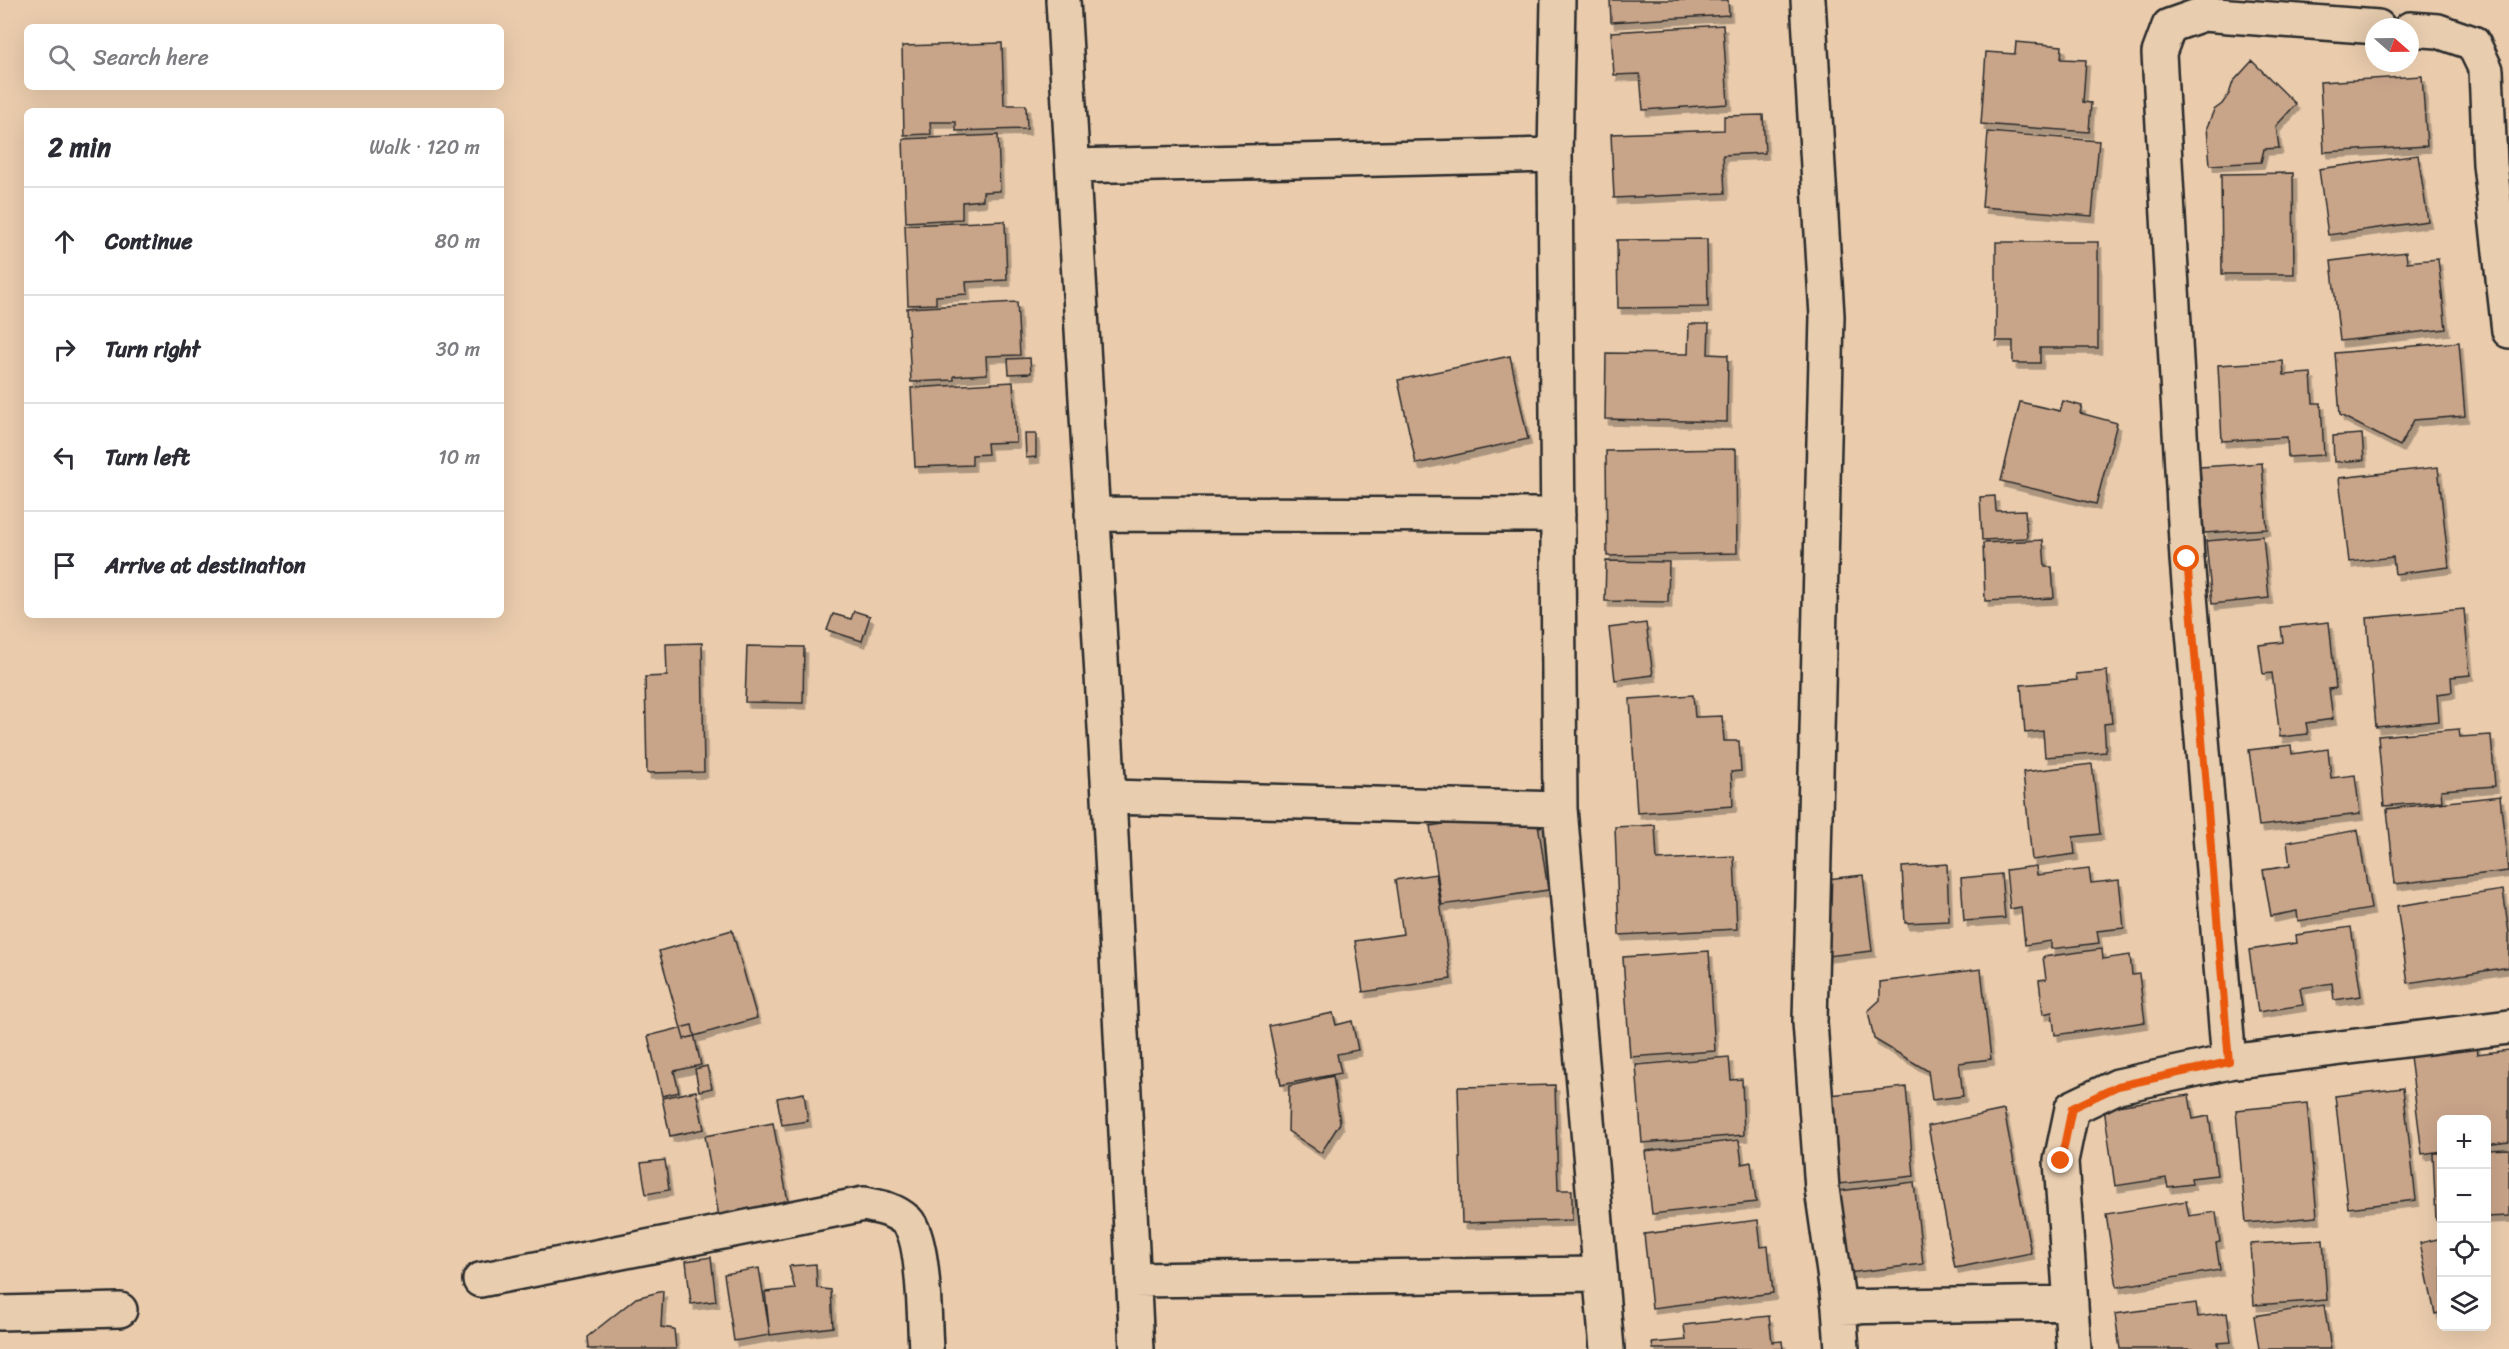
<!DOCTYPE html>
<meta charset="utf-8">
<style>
:root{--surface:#fff;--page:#f7f7f7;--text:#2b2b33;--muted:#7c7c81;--line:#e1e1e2}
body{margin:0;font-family:Sriracha,sans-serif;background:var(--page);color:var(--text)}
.controls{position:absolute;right:18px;bottom:18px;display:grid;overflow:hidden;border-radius:9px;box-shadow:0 6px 24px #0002}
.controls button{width:54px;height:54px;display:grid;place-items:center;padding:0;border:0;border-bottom:2px solid var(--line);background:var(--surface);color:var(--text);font:30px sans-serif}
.compass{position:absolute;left:2365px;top:18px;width:54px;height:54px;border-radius:50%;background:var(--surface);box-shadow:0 6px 24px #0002;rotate:110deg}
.stop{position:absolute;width:18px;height:18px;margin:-14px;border:4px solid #ea580c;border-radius:50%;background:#fff}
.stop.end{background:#ea580c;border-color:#fff;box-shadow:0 2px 6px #0008}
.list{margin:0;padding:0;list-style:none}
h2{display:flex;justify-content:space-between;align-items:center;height:78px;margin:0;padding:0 24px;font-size:26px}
h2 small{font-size:20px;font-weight:400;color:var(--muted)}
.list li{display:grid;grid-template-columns:39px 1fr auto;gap:18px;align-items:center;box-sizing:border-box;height:108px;padding:0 24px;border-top:2px solid var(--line)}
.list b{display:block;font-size:22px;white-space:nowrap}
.list em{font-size:20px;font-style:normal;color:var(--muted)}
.icon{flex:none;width:33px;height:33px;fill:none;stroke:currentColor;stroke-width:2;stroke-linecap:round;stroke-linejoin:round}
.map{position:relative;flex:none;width:2509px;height:1349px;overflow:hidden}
.search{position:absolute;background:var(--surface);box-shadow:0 6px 24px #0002;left:24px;top:24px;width:480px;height:66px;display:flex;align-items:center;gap:15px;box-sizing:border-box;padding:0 21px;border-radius:9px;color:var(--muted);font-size:22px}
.panel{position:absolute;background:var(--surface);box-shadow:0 6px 24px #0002;left:24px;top:108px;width:480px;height:510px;border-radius:9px}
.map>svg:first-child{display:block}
.building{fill:#c8a489;stroke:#2b2b2b;stroke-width:1.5;filter:url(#shadow)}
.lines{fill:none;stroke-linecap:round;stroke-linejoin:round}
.minor-casing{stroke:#2b2b2b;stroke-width:38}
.minor{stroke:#e8cdaf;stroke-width:33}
.route{stroke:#ea580c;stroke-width:8}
</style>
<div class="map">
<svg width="2509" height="1349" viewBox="0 0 2509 1349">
<defs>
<filter id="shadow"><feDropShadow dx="3.5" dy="6" stdDeviation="0" flood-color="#0004"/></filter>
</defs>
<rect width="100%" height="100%" fill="#eaccad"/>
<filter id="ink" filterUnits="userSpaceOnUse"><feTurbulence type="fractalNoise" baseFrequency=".0167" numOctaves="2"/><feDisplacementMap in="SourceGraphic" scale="12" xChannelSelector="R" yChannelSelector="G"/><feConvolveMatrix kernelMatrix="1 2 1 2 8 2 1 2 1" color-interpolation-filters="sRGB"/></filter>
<g filter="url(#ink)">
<!-- building -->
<path class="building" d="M 1610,0 L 1728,0 L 1729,15 L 1611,22 Z
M 1723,25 L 1728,104 L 1643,110 L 1640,74 L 1614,75 L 1611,32 Z
M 2016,42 L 2062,46 L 2061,59 L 2086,60 L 2083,102 L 2091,103 L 2089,132 L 1981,124 L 1986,52 L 2015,54 Z
M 1002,43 L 1004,105 L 1026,105 L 1027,129 L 956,131 L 956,122 L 930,122 L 931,134 L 904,135 L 902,46 Z
M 2252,61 L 2296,104 L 2276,126 L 2279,148 L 2264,149 L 2261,162 L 2210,165 L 2207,127 L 2214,110 L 2222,104 L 2229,94 L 2233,82 Z
M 2422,76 L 2427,146 L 2324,152 L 2320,82 Z
M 1763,115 L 1765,153 L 1723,155 L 1725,193 L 1614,198 L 1611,134 L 1724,130 L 1724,116 Z
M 1988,132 L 2099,141 L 2092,216 L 1982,207 Z
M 998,135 L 1000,191 L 983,192 L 983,200 L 962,202 L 962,219 L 906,222 L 903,139 Z
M 2418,155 L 2428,221 L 2328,235 L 2319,169 Z
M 2293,173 L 2294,274 L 2222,274 L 2221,174 Z
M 1005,221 L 1007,280 L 966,282 L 967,294 L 936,296 L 936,304 L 908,305 L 905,225 Z
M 1707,239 L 1708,307 L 1618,308 L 1617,240 Z
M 1996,242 L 2098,242 L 2098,348 L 2040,348 L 2040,363 L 2013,363 L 2013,341 L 1996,341 Z
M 2406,252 L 2407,262 L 2438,259 L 2446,329 L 2340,341 L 2331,261 Z
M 1017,302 L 1020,355 L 986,356 L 987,374 L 954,376 L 954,380 L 911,382 L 907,308 Z
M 1689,324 L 1709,324 L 1708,354 L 1728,355 L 1727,422 L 1605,419 L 1606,353 L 1688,354 Z
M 2459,342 L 2465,416 L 2414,420 L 2400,446 L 2340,415 L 2335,353 Z
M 1510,356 L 1528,439 L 1416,464 L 1398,380 Z
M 1030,358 L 1031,373 L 1009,374 L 1008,359 Z
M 2283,361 L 2284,375 L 2311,373 L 2313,403 L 2321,403 L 2324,455 L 2288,457 L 2287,437 L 2222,441 L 2218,365 Z
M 1013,382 L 1016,442 L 987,443 L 988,454 L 972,455 L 972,465 L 915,467 L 911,388 Z
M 2063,401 L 2082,406 L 2080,413 L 2117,423 L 2096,504 L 2001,481 L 2020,402 L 2060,411 Z
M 1025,434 L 1036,434 L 1036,457 L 1026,458 Z
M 2362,434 L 2364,460 L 2334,462 L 2333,436 Z
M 1736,449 L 1737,553 L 1607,556 L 1606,451 Z
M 2262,463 L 2267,529 L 2204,533 L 2200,467 Z
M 2438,467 L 2449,567 L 2395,574 L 2393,557 L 2349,562 L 2339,478 Z
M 1995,496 L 1996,511 L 2025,510 L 2027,538 L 1982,540 L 1980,497 Z
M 2263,536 L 2269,598 L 2212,604 L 2206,541 Z
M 2043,540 L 2045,567 L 2052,567 L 2054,598 L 1985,601 L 1983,543 Z
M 1606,561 L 1669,562 L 1668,602 L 1605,601 Z
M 2464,609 L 2470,675 L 2451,677 L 2452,692 L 2437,694 L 2439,721 L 2376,727 L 2367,618 Z
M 854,611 L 870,616 L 862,641 L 827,630 L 833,614 L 851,619 Z
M 2329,622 L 2336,688 L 2329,689 L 2333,719 L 2306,723 L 2308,734 L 2280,737 L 2272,673 L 2263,674 L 2259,645 L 2283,642 L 2281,627 Z
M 1646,623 L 1653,675 L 1615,680 L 1609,628 Z
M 702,643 L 704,772 L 647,773 L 645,677 L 667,676 L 666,644 Z
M 747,646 L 804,647 L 803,703 L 745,702 Z
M 2107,671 L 2112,723 L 2104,724 L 2106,752 L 2045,757 L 2043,731 L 2025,733 L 2021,685 L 2077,680 L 2076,674 Z
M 1693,695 L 1695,717 L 1722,716 L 1724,741 L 1739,741 L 1741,771 L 1731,772 L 1733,806 L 1637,813 L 1630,699 Z
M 2459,729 L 2460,737 L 2491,735 L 2495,786 L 2441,790 L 2442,801 L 2384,806 L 2378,736 Z
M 2291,745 L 2292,754 L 2328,749 L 2331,778 L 2355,775 L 2360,814 L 2259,826 L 2249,750 Z
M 2092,764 L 2100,834 L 2073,837 L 2075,854 L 2032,860 L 2023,772 Z
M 2500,796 L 2508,871 L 2395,884 L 2387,809 Z
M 1536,810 L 1548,890 L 1442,905 L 1430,826 Z
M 1655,825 L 1657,860 L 1734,856 L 1737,929 L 1619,935 L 1615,827 Z
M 2358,830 L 2371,909 L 2298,921 L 2297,911 L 2271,916 L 2263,870 L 2290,866 L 2287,842 Z
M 1947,864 L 1949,921 L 1905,923 L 1902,867 Z
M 2036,866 L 2037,875 L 2089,869 L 2091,883 L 2119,880 L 2124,928 L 2097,931 L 2099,943 L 2051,949 L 2051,941 L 2025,945 L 2021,907 L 2010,909 L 2006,870 Z
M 1436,874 L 1451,979 L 1363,992 L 1355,941 L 1403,934 L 1395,880 Z
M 2001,874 L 2005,918 L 1964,921 L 1961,878 Z
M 1863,875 L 1872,951 L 1827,956 L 1818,880 Z
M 2503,890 L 2509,933 L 2509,967 L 2408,983 L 2397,906 Z
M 2351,927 L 2361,996 L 2334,1000 L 2332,983 L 2300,988 L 2303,1005 L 2258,1012 L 2249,950 L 2297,943 L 2296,935 Z
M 732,930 L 757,1018 L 684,1039 L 659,951 Z
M 2102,949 L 2103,959 L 2130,955 L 2132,975 L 2139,974 L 2145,1022 L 2055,1035 L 2052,1012 L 2043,1014 L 2039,980 L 2046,979 L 2043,957 Z
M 1709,951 L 1715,1051 L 1630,1057 L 1623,957 Z
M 1981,969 L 1991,1059 L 1959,1063 L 1963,1096 L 1932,1100 L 1928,1071 L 1874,1039 L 1868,1011 L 1880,1000 L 1880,982 Z
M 1333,1013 L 1336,1025 L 1352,1021 L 1358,1050 L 1337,1054 L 1341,1073 L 1281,1085 L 1269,1026 Z
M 692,1025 L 701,1065 L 674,1071 L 679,1092 L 662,1096 L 648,1036 Z
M 2475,1041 L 2477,1054 L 2509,1050 L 2509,1142 L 2486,1145 L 2486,1120 L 2442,1120 L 2442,1151 L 2422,1154 L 2410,1056 L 2440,1053 L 2439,1045 Z
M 1729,1057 L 1731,1080 L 1742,1079 L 1744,1135 L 1642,1143 L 1636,1065 Z
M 707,1066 L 712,1088 L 699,1091 L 695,1069 Z
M 1333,1076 L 1340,1123 L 1321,1153 L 1288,1131 L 1289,1086 Z
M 1555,1085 L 1558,1190 L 1572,1190 L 1572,1220 L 1462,1223 L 1458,1087 Z
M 1906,1087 L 1914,1176 L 1838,1184 L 1830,1095 Z
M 2403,1088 L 2416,1200 L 2348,1208 L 2335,1096 Z
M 696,1091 L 704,1129 L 670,1136 L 662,1098 Z
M 804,1093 L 808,1121 L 782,1125 L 777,1098 Z
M 2189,1095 L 2193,1119 L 2209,1116 L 2217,1175 L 2191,1178 L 2192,1184 L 2168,1187 L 2166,1178 L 2115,1186 L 2104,1108 Z
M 2307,1103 L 2317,1217 L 2246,1223 L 2236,1110 Z
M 2004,1110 L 2031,1253 L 1955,1268 L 1928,1126 Z
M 773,1123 L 788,1201 L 763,1205 L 765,1215 L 720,1223 L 705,1136 Z
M 1739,1140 L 1742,1164 L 1751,1162 L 1756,1202 L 1652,1214 L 1645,1151 Z
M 2509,1149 L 2509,1216 L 2486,1217 L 2486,1150 Z
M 2433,1153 L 2442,1153 L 2442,1219 L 2436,1220 Z
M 665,1160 L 669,1190 L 646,1194 L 641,1163 Z
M 1914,1182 L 1923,1264 L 1848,1273 L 1839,1191 Z
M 2186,1201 L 2189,1216 L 2216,1212 L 2220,1242 L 2216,1243 L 2220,1270 L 2117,1287 L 2106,1214 Z
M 1758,1220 L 1761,1247 L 1768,1246 L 1773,1293 L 1652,1308 L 1644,1234 Z
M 2442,1238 L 2442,1312 L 2435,1314 L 2420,1243 Z
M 2323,1240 L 2327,1300 L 2254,1305 L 2250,1244 Z
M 711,1257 L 716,1301 L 691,1304 L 686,1261 Z
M 816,1264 L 817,1288 L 831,1290 L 833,1327 L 770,1335 L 765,1292 L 795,1289 L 789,1266 Z
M 759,1268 L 770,1335 L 734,1341 L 724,1274 Z
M 663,1291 L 661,1327 L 674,1329 L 676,1349 L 588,1349 L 587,1337 L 636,1298 Z
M 2196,1303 L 2198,1317 L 2227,1313 L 2231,1342 L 2218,1343 L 2219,1349 L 2120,1349 L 2115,1314 Z
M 2324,1305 L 2331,1349 L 2259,1349 L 2254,1316 Z
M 1769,1316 L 1772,1342 L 1782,1341 L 1783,1349 L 1653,1349 L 1652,1343 L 1686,1340 L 1684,1325 Z"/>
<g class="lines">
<defs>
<path id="minor" d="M 1063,0 L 1109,797 L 1137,1349
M 1558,0 L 1555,155 L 1560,809 L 1607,1349
M 1808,0 L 1827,316 L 1810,1022 L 1822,1189 L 1839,1307 L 1842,1349
M 2410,29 L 2438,31 L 2473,43 L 2486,70 L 2490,164 L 2509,331
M 1073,166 L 1555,155
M 1092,514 L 1558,515
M 1109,797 L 1560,809
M 2229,1062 L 2187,559 L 2159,53 L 2169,26 L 2203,14 L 2378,27
M 480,1280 L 864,1204 C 879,1207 894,1209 907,1221 C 925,1239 924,1321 926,1349
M 1133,1280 L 1600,1274
M 1839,1307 L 2071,1303
M 0,1313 L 120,1310
M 2074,1349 L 2061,1161 L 2072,1108 L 2118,1086 L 2229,1062 L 2509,1027"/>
</defs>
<!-- minor casing -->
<use href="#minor" class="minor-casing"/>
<!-- minor -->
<use href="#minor" class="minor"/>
</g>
</g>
<g class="lines" filter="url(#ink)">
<!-- route -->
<path class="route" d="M 2061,1161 L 2072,1108 L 2118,1086 L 2229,1062 L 2187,559"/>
</g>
</svg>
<div class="controls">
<button>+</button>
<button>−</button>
<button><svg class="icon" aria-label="locate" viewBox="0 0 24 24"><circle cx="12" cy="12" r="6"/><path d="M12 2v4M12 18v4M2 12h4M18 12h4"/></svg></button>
<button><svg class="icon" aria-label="layers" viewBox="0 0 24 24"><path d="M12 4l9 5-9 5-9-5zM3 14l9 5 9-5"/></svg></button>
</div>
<svg class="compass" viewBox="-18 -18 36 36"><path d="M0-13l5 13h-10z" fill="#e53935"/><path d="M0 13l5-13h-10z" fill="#7c7c81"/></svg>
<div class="stop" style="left:2187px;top:559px"></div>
<div class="stop end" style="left:2061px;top:1161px"></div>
<div class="search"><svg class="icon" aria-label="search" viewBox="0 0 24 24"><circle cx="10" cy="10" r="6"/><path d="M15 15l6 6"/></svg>Search here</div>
<section class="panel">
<h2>2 min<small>Walk · 120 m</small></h2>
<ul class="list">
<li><svg class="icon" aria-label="ahead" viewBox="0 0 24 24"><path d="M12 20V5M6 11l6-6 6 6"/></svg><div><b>Continue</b></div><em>80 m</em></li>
<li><svg class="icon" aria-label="right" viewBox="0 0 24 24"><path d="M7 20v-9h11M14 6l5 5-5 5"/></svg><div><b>Turn right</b></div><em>30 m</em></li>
<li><svg class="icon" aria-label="left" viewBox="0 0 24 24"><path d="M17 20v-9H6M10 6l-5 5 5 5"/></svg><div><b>Turn left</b></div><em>10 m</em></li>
<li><svg class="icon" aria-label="arrive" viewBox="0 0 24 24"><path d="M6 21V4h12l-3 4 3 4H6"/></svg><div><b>Arrive at destination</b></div></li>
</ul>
</section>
</div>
